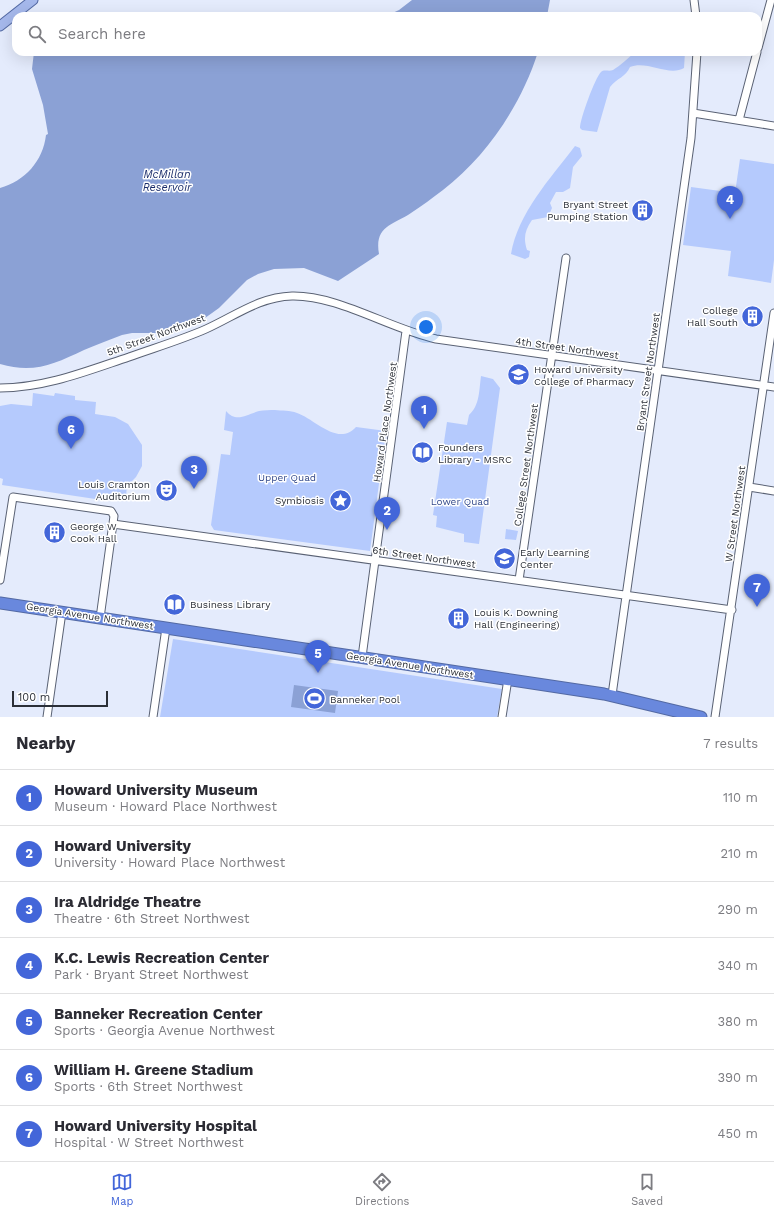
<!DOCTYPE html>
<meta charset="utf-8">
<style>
:root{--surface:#fff;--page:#f2f2f3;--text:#2b2b33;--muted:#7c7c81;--line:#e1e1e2;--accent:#4366d9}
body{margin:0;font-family:"Work Sans",sans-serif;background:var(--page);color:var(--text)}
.scale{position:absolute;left:12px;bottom:10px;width:96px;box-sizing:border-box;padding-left:4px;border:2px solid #2b2f37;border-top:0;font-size:11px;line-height:14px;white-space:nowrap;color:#2b2f37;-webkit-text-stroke:3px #fff;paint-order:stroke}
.you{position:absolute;left:426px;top:327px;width:14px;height:14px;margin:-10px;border:3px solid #fff;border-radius:50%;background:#1a73e8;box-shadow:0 0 0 6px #1a73e833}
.badge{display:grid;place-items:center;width:26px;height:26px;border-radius:50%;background:var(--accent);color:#fff;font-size:13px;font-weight:700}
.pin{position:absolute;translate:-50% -33px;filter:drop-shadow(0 1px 2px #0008)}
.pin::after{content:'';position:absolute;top:21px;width:14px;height:12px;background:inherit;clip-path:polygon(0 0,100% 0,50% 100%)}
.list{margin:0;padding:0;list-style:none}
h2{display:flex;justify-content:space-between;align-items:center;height:52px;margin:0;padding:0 16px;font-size:17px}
h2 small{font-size:13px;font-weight:400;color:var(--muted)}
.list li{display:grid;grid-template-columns:26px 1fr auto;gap:12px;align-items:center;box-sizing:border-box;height:56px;padding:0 16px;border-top:1px solid var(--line)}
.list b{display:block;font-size:15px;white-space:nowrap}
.list p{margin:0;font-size:13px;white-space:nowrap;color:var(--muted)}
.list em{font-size:13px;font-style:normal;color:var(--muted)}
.icon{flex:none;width:22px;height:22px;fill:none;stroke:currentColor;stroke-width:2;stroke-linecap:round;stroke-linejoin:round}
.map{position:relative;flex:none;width:774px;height:717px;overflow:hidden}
.search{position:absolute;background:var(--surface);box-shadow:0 4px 16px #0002;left:12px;right:12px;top:12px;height:44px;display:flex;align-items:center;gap:10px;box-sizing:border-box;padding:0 14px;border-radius:12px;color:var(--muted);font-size:15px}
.sheet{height:444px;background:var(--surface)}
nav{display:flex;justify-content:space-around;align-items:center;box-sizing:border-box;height:56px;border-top:1px solid var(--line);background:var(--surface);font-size:11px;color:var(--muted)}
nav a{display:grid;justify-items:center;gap:2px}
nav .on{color:var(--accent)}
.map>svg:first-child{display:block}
.green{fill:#b5cafd}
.water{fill:#8ba1d5}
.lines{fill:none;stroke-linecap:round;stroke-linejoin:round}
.minor-casing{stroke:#5a6274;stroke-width:9}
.major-casing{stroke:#5369a3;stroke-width:11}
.highway-casing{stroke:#5369a3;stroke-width:13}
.minor{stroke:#fff;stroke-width:7}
.major{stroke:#a5b8eb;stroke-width:9}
.highway{stroke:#6988dd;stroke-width:11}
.labels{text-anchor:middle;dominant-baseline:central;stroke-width:3;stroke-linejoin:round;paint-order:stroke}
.poi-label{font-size:10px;fill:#2b2f37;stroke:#fff;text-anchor:start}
.street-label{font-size:10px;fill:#2b2f37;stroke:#fff}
.park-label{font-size:10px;fill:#344a8b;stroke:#fff}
.water-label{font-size:11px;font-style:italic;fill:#1a2c6a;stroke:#fff}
</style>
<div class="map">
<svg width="774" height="717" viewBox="0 0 774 717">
<rect width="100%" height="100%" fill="#e4ebfc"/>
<!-- green -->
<path class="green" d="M 635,52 L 685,52 L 684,68 C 669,77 647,60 630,67 C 626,77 617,78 610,87 L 597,132 L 582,130 L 580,128 C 580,119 595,78 601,72 C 604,69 609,72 613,70 C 621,65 628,58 635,52 Z
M 575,146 L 580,148 L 582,156 L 573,167 L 570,188 L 563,192 L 556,192 L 550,203 L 552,208 L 548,217 L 532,220 C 525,230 523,238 527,250 L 530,251 L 529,257 L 525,259 L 511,254 C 518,213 550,179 575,146 Z
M 740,159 L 774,164 L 774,260 L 771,283 L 728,276 L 731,251 L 683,245 L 691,187 L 735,193 Z
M 481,376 L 493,379 L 500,388 L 479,544 L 464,542 L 464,534 L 436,527 L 437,516 L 433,515 L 447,422 L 467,425 L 469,415 C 480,405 479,390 481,376 Z
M 33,393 L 54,396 L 55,393 L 75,396 L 75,400 L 96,402 L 95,414 L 115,417 L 128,424 L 142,445 L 142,466 L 136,477 L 127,486 L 126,496 L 103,493 L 102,500 L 2,485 L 3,479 L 0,478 L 0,406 L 11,404 L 32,406 Z
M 275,410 C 282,411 290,410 297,413 C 315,419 338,447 356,427 L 386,431 L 370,551 L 214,530 L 211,525 L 221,454 L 230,455 L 233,432 L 224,430 L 226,411 C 236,423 246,415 259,411 C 264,410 270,410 275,410 Z
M 506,529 L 518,531 L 516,540 L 505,539 Z
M 173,639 L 502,689 L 497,717 L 160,717 Z"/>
<!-- water -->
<path class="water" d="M 412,0 L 550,0 L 547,16 L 386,16 L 399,10 Z
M 34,52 L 232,52 L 270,54 L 291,52 L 538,52 C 521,105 487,156 443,190 C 432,198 422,206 411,213 C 393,225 374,226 379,254 L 338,281 L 304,268 L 274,269 L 258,274 L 247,280 L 219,308 L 198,323 L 170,333 L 132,333 L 122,335 C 109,340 96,345 84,350 C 54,364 34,374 0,364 L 0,188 C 25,181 43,161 46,135 L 48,134 L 43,105 L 32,69 Z
M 294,685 L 338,691 L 335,713 L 291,707 Z"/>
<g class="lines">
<defs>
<path id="minor" d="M 694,0 L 696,16
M 758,48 L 771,0
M 693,113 L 774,126
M 739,120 L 757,52
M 0,388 C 45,388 87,371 129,357 C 154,348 181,340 206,329 C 235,316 259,297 292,296 C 338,295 390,329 436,339 L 774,387
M 749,487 L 774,491
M 113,524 L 732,610
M 0,580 L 13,497 L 111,511 L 114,516 L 100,618
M 519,580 L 566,258
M 362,657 L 406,331
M 612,695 L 691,138 L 697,52
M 47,717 L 62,612
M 153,717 L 166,628
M 502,717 L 508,679
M 715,717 L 774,313"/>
<path id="major" d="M 0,26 L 33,0"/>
<path id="highway" d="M 0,603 L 604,694 L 701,717"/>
</defs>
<!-- minor casing -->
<use href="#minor" class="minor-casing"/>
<!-- major casing -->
<use href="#major" class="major-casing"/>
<!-- highway casing -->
<use href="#highway" class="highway-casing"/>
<!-- minor -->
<use href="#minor" class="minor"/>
<!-- major -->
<use href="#major" class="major"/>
<!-- highway -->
<use href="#highway" class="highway"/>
</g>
<!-- icons -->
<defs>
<symbol id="building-disc" viewBox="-11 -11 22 22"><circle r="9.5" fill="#4366d9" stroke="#fff"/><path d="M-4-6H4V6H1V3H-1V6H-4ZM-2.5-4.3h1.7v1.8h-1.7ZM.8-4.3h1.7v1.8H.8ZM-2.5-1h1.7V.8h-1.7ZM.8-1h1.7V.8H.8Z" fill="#fff"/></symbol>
<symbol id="university-disc" viewBox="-11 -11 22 22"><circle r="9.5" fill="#4366d9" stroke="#fff"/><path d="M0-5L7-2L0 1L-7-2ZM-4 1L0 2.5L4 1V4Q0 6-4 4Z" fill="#fff"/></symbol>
<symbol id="library-disc" viewBox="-11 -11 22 22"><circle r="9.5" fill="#4366d9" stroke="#fff"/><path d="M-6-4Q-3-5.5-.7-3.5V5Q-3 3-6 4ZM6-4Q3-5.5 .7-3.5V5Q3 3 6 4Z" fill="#fff"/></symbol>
<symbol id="theatre-disc" viewBox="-11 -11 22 22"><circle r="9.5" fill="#4366d9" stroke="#fff"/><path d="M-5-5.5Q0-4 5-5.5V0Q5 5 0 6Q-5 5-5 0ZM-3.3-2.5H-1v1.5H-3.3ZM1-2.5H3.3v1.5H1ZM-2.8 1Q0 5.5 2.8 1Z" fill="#fff"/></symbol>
<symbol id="sight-disc" viewBox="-11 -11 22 22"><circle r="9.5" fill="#4366d9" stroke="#fff"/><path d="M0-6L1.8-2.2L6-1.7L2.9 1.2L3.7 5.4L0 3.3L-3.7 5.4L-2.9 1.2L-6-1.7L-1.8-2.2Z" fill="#fff"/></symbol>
<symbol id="school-disc" viewBox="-11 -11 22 22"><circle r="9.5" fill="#4366d9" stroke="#fff"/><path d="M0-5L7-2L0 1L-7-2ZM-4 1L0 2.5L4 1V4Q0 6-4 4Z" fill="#fff"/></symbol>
<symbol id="stadium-disc" viewBox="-11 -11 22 22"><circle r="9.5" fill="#4366d9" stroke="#fff"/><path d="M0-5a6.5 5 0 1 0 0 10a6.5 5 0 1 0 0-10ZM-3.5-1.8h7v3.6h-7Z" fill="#fff"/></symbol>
</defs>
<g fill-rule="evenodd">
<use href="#building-disc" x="630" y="198" width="25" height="25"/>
<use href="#building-disc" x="740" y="304" width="25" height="25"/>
<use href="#university-disc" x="506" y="362" width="25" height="25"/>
<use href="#library-disc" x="410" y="440" width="25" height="25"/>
<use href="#theatre-disc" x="154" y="478" width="25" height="25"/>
<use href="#sight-disc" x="328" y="488" width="25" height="25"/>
<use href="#building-disc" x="42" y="520" width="25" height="25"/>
<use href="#school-disc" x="492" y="546" width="25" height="25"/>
<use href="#library-disc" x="162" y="592" width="25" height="25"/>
<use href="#building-disc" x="446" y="606" width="25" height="25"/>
<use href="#stadium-disc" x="302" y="686" width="25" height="25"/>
</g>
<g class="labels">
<!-- poi labels -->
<g class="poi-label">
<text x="628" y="204" text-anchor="end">Bryant Street<tspan x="628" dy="12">Pumping Station</tspan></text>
<text x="738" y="310" text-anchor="end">College<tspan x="738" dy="12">Hall South</tspan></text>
<text x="534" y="369">Howard University<tspan x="534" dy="12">College of Pharmacy</tspan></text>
<text x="438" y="447">Founders<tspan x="438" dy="12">Library - MSRC</tspan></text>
<text x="150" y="484" text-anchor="end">Louis Cramton<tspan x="150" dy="12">Auditorium</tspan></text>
<text x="324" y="500" text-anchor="end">Symbiosis</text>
<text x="70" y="526">George W<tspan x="70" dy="12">Cook Hall</tspan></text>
<text x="520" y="552">Early Learning<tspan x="520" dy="12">Center</tspan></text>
<text x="190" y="604">Business Library</text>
<text x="474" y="612">Louis K. Downing<tspan x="474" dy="12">Hall (Engineering)</tspan></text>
<text x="330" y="699">Banneker Pool</text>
</g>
<!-- street labels -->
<g class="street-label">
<text transform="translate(156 335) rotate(-20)">5th Street Northwest</text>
<text transform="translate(567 348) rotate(8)">4th Street Northwest</text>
<text transform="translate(648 372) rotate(-82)">Bryant Street Northwest</text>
<text transform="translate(385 422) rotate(-82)">Howard Place Northwest</text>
<text transform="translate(526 465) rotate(-82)">College Street Northwest</text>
<text transform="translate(735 514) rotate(-82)">W Street Northwest</text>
<text transform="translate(424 557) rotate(8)">6th Street Northwest</text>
<text transform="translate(90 616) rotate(9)">Georgia Avenue Northwest</text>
<text transform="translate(410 665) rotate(9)">Georgia Avenue Northwest</text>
</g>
<!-- park labels -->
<g class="park-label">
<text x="287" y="477">Upper Quad</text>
<text x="460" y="501">Lower Quad</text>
</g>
<!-- water labels -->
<g class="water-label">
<text x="167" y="174">McMillan<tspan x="167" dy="13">Reservoir</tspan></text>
</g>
</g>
</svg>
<div class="scale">100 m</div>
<div class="you"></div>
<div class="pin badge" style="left:424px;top:429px">1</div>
<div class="pin badge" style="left:387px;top:530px">2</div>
<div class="pin badge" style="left:194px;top:489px">3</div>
<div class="pin badge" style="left:730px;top:219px">4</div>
<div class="pin badge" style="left:318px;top:673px">5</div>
<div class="pin badge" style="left:71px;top:449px">6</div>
<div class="pin badge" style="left:757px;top:607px">7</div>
<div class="search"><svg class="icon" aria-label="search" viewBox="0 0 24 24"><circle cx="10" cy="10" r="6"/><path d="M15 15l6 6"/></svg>Search here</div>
</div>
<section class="sheet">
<h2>Nearby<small>7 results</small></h2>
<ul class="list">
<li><span class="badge">1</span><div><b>Howard University Museum</b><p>Museum · Howard Place Northwest</p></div><em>110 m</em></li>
<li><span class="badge">2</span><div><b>Howard University</b><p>University · Howard Place Northwest</p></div><em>210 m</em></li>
<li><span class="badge">3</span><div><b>Ira Aldridge Theatre</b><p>Theatre · 6th Street Northwest</p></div><em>290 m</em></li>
<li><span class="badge">4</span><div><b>K.C. Lewis Recreation Center</b><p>Park · Bryant Street Northwest</p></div><em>340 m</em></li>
<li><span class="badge">5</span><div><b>Banneker Recreation Center</b><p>Sports · Georgia Avenue Northwest</p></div><em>380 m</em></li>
<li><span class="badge">6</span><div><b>William H. Greene Stadium</b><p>Sports · 6th Street Northwest</p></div><em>390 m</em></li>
<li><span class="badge">7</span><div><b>Howard University Hospital</b><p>Hospital · W Street Northwest</p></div><em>450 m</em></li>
</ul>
</section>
<nav>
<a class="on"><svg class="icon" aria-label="map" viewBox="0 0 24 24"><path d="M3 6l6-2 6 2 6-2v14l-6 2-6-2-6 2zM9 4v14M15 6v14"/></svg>Map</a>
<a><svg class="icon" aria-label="directions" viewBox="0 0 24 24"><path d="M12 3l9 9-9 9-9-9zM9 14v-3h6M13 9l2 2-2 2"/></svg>Directions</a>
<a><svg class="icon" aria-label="saved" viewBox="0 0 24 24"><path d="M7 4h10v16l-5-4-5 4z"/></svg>Saved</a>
</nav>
